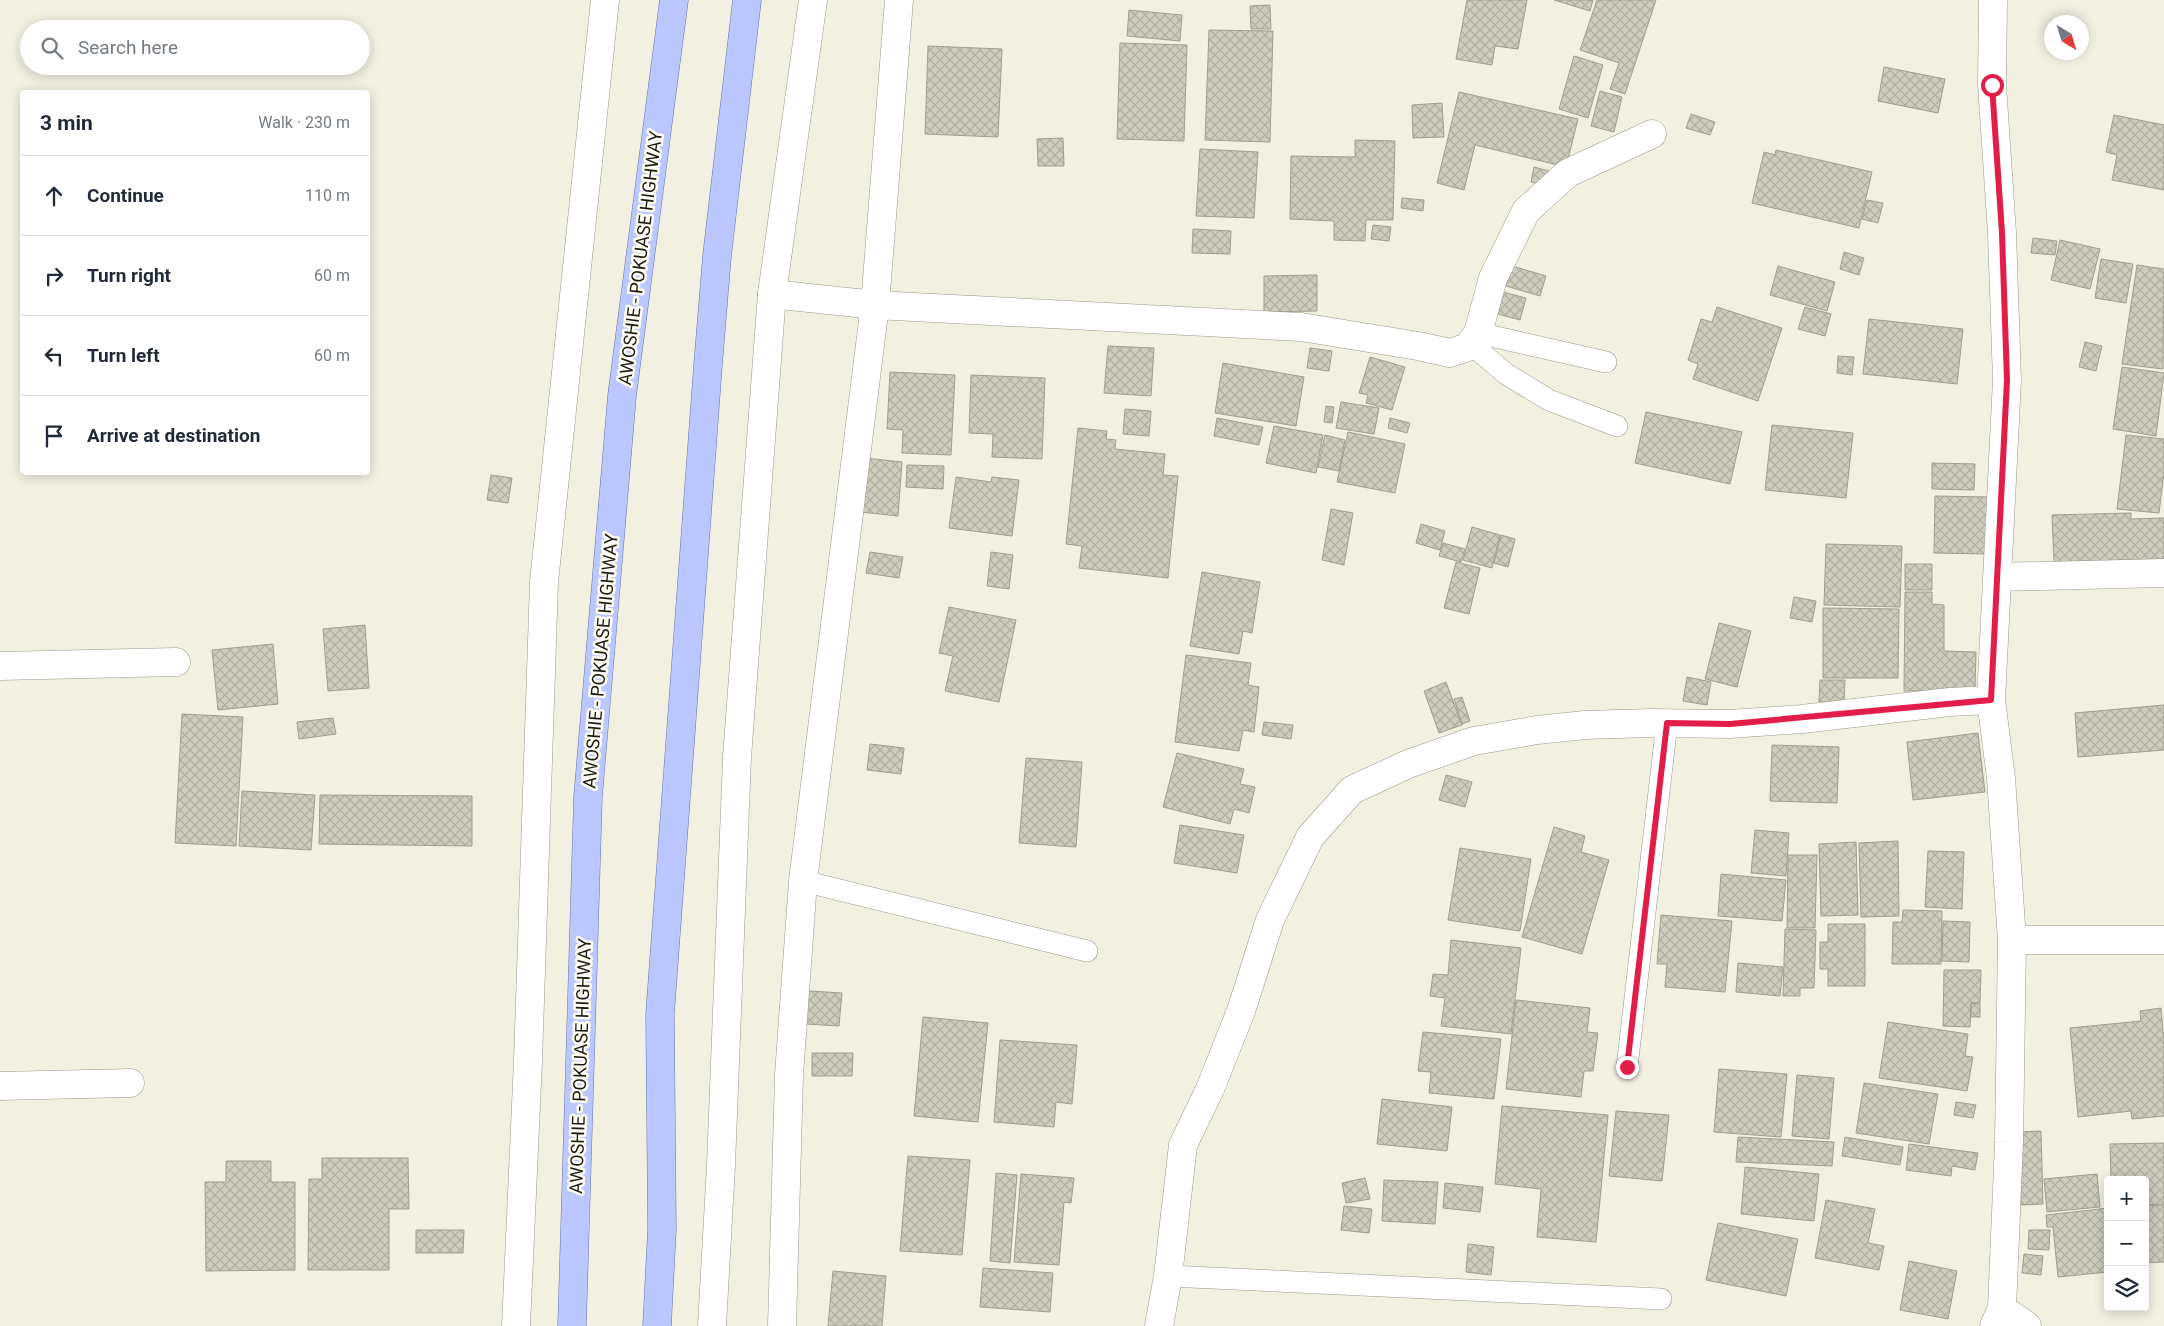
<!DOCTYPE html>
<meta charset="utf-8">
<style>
:root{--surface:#fff;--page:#f2f2f3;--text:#1f2937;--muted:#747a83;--line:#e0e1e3}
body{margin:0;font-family:Roboto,sans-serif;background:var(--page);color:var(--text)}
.controls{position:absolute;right:15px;bottom:15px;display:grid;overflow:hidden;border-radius:5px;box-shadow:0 2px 12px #0003}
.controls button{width:45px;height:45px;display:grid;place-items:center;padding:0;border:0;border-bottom:1px solid var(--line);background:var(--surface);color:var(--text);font:25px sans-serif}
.compass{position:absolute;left:2044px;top:15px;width:45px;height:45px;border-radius:50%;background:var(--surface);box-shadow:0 2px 12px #0003;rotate:142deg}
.stop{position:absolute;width:15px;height:15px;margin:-11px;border:4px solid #e11d48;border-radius:50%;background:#fff}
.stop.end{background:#e11d48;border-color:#fff;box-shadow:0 1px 5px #0008}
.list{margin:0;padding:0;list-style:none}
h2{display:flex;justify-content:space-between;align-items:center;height:65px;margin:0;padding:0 20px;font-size:21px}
h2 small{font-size:16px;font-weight:400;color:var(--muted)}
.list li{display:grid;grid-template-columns:32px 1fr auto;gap:15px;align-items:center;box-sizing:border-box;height:80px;padding:0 20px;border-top:1px solid var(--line)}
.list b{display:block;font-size:19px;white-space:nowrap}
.list em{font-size:16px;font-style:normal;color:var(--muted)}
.icon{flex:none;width:28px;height:28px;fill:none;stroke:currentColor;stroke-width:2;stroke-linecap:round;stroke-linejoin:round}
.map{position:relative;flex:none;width:2164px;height:1326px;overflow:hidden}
.search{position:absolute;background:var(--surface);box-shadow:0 2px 12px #0003;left:20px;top:20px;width:350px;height:55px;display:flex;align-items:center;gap:12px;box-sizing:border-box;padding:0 18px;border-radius:28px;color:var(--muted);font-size:19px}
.panel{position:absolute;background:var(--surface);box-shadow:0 2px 12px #0003;left:20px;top:90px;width:350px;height:385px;border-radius:5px}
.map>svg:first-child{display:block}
.building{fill:url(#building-cross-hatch);stroke:#a09e90}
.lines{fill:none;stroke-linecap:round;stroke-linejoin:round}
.lane-casing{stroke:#9a988a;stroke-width:22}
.street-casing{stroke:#9a988a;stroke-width:29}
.secondary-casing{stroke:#9a988a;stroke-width:29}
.primary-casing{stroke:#6672ad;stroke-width:29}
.lane{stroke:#fff;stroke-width:21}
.street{stroke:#fff;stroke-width:28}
.secondary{stroke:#fff;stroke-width:28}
.primary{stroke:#bcc7ff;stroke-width:28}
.route{stroke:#e11d48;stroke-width:6}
.labels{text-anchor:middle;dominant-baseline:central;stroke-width:5;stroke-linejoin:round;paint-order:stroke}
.street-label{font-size:18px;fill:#1b1b15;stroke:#fffdf1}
</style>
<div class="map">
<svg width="2164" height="1326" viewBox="0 0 2164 1326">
<defs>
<pattern id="building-cross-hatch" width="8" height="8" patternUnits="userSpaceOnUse" patternTransform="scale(1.25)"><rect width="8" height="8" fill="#ceccbd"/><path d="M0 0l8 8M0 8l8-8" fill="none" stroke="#b0afa2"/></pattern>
</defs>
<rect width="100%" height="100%" fill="#f2f0e1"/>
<!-- building -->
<path class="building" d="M 1467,0 L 1527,0 L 1518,49 L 1495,46 L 1492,65 L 1456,59 Z
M 1554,0 L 1593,0 L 1590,11 Z
M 1597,0 L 1656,0 L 1625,94 L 1610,89 L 1619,63 L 1580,50 Z
M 1270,5 L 1271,29 L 1251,29 L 1250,6 Z
M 1129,10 L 1182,15 L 1180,41 L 1127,36 Z
M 1209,30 L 1273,31 L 1270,142 L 1205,140 Z
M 1120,43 L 1187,45 L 1184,141 L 1117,139 Z
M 928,46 L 1002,49 L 998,137 L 925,134 Z
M 1574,56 L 1603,65 L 1588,118 L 1559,109 Z
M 1884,67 L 1945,79 L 1938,113 L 1878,101 Z
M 1600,91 L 1622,97 L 1614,132 L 1591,126 Z
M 1459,92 L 1578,119 L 1566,167 L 1475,145 L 1464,190 L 1437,183 Z
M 1442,103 L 1444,137 L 1413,138 L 1412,105 Z
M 1691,114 L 1715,122 L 1710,135 L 1686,128 Z
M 2114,115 L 2164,125 L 2164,190 L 2112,180 L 2117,155 L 2106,152 Z
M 1063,138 L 1064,166 L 1038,166 L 1037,139 Z
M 1355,140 L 1395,141 L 1393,220 L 1366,220 L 1365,241 L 1334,240 L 1334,221 L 1290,219 L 1291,156 L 1355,157 Z
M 1200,149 L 1258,152 L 1254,218 L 1196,216 Z
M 1776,150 L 1872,172 L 1859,228 L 1752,203 L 1764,152 L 1775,155 Z
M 1534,167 L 1549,171 L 1546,186 L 1531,182 Z
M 1402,198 L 1424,200 L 1423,211 L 1401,208 Z
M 1867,200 L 1883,203 L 1878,223 L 1862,219 Z
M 1373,225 L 1391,227 L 1389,241 L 1371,239 Z
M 1193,229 L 1231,231 L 1230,254 L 1192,253 Z
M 2033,238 L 2057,241 L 2055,255 L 2031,253 Z
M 2060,240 L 2100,249 L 2090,289 L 2051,280 Z
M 1844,252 L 1864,258 L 1859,275 L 1840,269 Z
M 2101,259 L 2133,264 L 2126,303 L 2095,298 Z
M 2137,265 L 2164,269 L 2163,369 L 2122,364 Z
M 1512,266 L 1546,276 L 1540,296 L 1506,286 Z
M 1778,266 L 1835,282 L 1827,311 L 1770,295 Z
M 1317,275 L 1317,311 L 1264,312 L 1264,276 Z
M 1503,292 L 1526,298 L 1520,320 L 1498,314 Z
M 1717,307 L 1782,328 L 1758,401 L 1693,379 L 1698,364 L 1688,360 L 1701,319 L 1712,322 Z
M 1805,307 L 1831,314 L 1825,336 L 1798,329 Z
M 1869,319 L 1963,329 L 1957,384 L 1863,374 Z
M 2085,342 L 2102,346 L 2096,371 L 2079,367 Z
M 1108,346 L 1154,348 L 1151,396 L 1104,393 Z
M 1310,348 L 1332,351 L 1329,371 L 1307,368 Z
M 1838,356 L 1854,357 L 1852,375 L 1837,373 Z
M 1370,357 L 1405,367 L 1392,410 L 1366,403 L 1368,395 L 1359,393 Z
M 1223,363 L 1304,377 L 1296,426 L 1215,413 Z
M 2122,367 L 2164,373 L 2156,436 L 2113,429 Z
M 890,372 L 955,375 L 951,455 L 902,453 L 903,430 L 887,429 Z
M 971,375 L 1045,378 L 1042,459 L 992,457 L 993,434 L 969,433 Z
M 1341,402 L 1379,408 L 1374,434 L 1336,428 Z
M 1326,406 L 1334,407 L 1332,423 L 1324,422 Z
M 1125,409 L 1151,411 L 1149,436 L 1123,434 Z
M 1646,412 L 1742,432 L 1730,484 L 1635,463 Z
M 1217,418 L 1263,427 L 1259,445 L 1214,436 Z
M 1390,418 L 1410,423 L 1407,433 L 1388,428 Z
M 1772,425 L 1853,433 L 1846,498 L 1765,490 Z
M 1274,426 L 1323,435 L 1316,473 L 1266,463 Z
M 1078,428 L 1107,431 L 1106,439 L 1116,440 L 1115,449 L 1165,454 L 1163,475 L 1178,476 L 1168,578 L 1079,568 L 1082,546 L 1066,544 Z
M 1348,432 L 1405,444 L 1395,493 L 1337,482 Z
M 1325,435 L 1345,440 L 1339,471 L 1318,467 Z
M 2126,435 L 2164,439 L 2164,473 L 2159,513 L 2117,509 Z
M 865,458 L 902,462 L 898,516 L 860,512 Z
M 1932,463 L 1975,464 L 1974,490 L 1932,489 Z
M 907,465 L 944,466 L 943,489 L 906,487 Z
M 491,475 L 512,478 L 508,503 L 487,500 Z
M 956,477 L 991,482 L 992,477 L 1019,480 L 1012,536 L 949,528 Z
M 1935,496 L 1989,497 L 1987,554 L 1934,553 Z
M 1331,509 L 1353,513 L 1344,565 L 1322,560 Z
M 2131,513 L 2131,519 L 2164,518 L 2164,559 L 2054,562 L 2052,515 Z
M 1421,524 L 1445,531 L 1440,550 L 1416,543 Z
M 1472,527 L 1500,535 L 1492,568 L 1463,560 Z
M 1501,535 L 1515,539 L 1508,567 L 1494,563 Z
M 1443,543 L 1465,549 L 1461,562 L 1439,556 Z
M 1826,544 L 1902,546 L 1900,607 L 1824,605 Z
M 870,552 L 903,557 L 899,578 L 866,573 Z
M 991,552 L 1013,555 L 1009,589 L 987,586 Z
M 1456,562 L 1480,568 L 1469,614 L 1444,608 Z
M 1905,564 L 1932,564 L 1932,590 L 1905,590 Z
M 1202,572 L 1260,582 L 1252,633 L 1243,631 L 1239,654 L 1190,646 Z
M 1905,592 L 1932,592 L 1932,604 L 1944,605 L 1944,651 L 1976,652 L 1975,690 L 1904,691 Z
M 1794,597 L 1816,601 L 1812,622 L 1790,618 Z
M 949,607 L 1016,620 L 999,702 L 945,691 L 953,656 L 939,653 Z
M 1823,608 L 1899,609 L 1898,678 L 1823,678 Z
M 1719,623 L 1751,631 L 1737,687 L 1705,679 Z
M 365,625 L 369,688 L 328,691 L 323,629 Z
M 273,644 L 278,704 L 218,710 L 212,650 Z
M 1186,655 L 1251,663 L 1248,685 L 1259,687 L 1254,732 L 1243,730 L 1239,751 L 1175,742 Z
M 1687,677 L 1711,682 L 1707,705 L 1683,701 Z
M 1820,680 L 1845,680 L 1844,703 L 1819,702 Z
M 1446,682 L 1462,725 L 1439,733 L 1424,691 Z
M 1462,697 L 1470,721 L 1462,724 L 1454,699 Z
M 2164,705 L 2164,750 L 2078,757 L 2075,713 Z
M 182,714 L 243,717 L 236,846 L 175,843 Z
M 333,718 L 336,734 L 299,739 L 297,722 Z
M 1264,722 L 1293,725 L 1291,739 L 1262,735 Z
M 1978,733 L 1985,792 L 1913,800 L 1907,742 Z
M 870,744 L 904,748 L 901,774 L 867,770 Z
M 1772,745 L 1839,747 L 1837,803 L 1770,801 Z
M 1177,753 L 1244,769 L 1240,784 L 1255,787 L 1249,813 L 1234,809 L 1230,824 L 1163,807 Z
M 1026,758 L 1082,762 L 1076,847 L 1019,843 Z
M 1446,775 L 1472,782 L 1465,807 L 1439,800 Z
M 242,791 L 315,795 L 311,850 L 239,846 Z
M 320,795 L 472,796 L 472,846 L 319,844 Z
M 1180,825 L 1244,835 L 1237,873 L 1174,863 Z
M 1554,827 L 1585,836 L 1581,852 L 1609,860 L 1582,954 L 1522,937 Z
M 1755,830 L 1789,833 L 1786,876 L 1751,873 Z
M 1898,841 L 1899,916 L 1861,917 L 1859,843 Z
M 1856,842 L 1858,915 L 1821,916 L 1819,844 Z
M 1460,848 L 1531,859 L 1520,931 L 1448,920 Z
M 1928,851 L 1964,852 L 1962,909 L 1925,907 Z
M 1788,855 L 1817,855 L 1815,928 L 1787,928 Z
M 1721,874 L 1786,880 L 1782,921 L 1718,916 Z
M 1903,910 L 1942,911 L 1941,964 L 1892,964 L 1893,922 L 1902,922 Z
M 1661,915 L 1732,921 L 1725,992 L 1665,987 L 1667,964 L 1657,964 Z
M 1943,921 L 1970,922 L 1969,962 L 1942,961 Z
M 1828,924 L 1865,924 L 1865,986 L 1828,986 L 1828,969 L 1820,969 L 1820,942 L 1828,942 Z
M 1785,929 L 1816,930 L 1814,988 L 1800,988 L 1800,996 L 1783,996 Z
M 1451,940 L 1521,948 L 1511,1034 L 1441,1026 L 1445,998 L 1430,996 L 1433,974 L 1448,975 Z
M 1738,963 L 1783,967 L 1780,996 L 1736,992 Z
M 1944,970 L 1981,970 L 1980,1003 L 1971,1003 L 1970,1027 L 1943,1026 Z
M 809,991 L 842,993 L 839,1026 L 806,1024 Z
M 1516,1000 L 1590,1008 L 1587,1032 L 1598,1033 L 1593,1071 L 1584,1071 L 1581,1097 L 1506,1089 Z
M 1971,1003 L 1980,1004 L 1980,1017 L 1971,1017 Z
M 2161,1008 L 2164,1040 L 2164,1116 L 2132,1119 L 2131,1111 L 2078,1117 L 2070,1028 L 2141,1021 L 2140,1011 Z
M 923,1017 L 988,1023 L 978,1122 L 914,1116 Z
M 1888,1022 L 1968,1034 L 1965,1056 L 1973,1057 L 1967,1091 L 1879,1078 Z
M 1423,1032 L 1501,1039 L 1494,1099 L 1429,1093 L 1431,1072 L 1418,1071 Z
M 1000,1040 L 1077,1045 L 1072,1104 L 1056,1102 L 1054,1127 L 994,1122 Z
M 812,1053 L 853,1053 L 852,1076 L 812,1076 Z
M 1719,1069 L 1787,1074 L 1781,1137 L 1714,1132 Z
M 1797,1075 L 1834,1078 L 1829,1139 L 1792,1136 Z
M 1864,1083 L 1938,1094 L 1929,1144 L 1856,1133 Z
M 1382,1099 L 1452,1107 L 1447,1151 L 1377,1144 Z
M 1956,1102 L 1976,1105 L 1973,1118 L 1954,1115 Z
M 1502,1106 L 1608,1115 L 1596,1242 L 1537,1237 L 1541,1189 L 1495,1184 Z
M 1616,1111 L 1669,1115 L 1662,1181 L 1609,1176 Z
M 2041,1131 L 2043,1204 L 2021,1205 L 2020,1132 Z
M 1738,1137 L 1834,1142 L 1832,1166 L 1736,1162 Z
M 1845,1137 L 1903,1147 L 1900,1165 L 1842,1156 Z
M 2164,1143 L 2164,1204 L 2145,1205 L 2145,1180 L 2111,1180 L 2110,1144 Z
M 1909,1144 L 1978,1153 L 1975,1170 L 1952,1166 L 1951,1176 L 1906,1170 Z
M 908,1156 L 970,1160 L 962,1255 L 900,1251 Z
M 322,1158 L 408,1158 L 409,1209 L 389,1209 L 389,1270 L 308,1270 L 309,1179 L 322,1179 Z
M 226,1161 L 271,1161 L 271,1182 L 295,1182 L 295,1270 L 206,1271 L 205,1182 L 226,1182 Z
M 1745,1167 L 1819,1174 L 1814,1221 L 1741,1214 Z
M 996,1173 L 1017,1175 L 1010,1263 L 990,1261 Z
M 1021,1174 L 1074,1178 L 1071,1203 L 1064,1202 L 1059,1265 L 1014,1262 Z
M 2097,1174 L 2100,1207 L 2047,1212 L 2044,1179 Z
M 1365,1178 L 1370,1199 L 1346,1203 L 1342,1183 Z
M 1384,1180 L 1438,1182 L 1435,1224 L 1382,1221 Z
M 1445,1183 L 1483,1187 L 1480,1212 L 1443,1208 Z
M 1826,1200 L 1875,1209 L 1868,1243 L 1884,1246 L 1879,1270 L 1815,1258 Z
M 2164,1205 L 2164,1262 L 2145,1263 L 2145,1206 Z
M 1344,1206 L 1372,1209 L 1369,1233 L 1341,1230 Z
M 2108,1208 L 2108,1272 L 2058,1277 L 2053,1227 L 2047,1227 L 2046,1215 Z
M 1718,1223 L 1798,1239 L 1786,1296 L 1706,1280 Z
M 416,1230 L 464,1230 L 463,1253 L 416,1253 Z
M 2029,1230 L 2050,1230 L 2049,1250 L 2028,1249 Z
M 1468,1244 L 1494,1247 L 1491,1275 L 1466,1272 Z
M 2024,1254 L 2043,1256 L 2041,1275 L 2022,1273 Z
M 1909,1261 L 1957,1271 L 1948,1319 L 1900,1310 Z
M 983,1268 L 1053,1273 L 1050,1312 L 980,1307 Z
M 833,1271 L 886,1276 L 882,1326 L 828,1326 Z"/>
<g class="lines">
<defs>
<path id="lane" d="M 1478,333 L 1606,362
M 1470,343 L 1506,374 L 1549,400 L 1617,426
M 803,881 L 1087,951
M 1627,1067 L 1667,723
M 1168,1276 L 1661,1299"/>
<path id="street" d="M 1993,0 L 1992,85 L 2002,233 L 2007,380 L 1991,700 L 2001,778 L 2012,940 L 2009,1142 L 2002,1308 L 1994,1326
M 772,294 L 875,305 L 1301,327 L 1418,346 L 1450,353 L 1468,347 L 1478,333 L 1493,278 L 1526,211 L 1568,173 L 1652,134
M 1997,577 L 2164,573
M 0,666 L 176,662
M 2012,940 L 2164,940
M 0,1086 L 130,1083
M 2002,1308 L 2027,1326
M 782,1326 L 789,1075 L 803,881 L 875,305 L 899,0
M 1159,1326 L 1168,1276 L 1183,1145 L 1210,1089 L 1241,1011 L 1270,920 L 1310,837 L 1352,790 L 1408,764 L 1474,741 L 1537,730 L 1585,725 L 1652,723 L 1730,724 L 1802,719 L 1950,702 L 1991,700"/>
<path id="secondary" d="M 516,1326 L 528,1061 L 544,582 L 605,0
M 712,1326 L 721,1165 L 737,757 L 772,294 L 813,0"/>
<path id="primary" d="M 572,1326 L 588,797 L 622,396 L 674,0
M 657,1326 L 662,1229 L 660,1014 L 708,365 L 717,256 L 747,0"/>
</defs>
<!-- lane casing -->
<use href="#lane" class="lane-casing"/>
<!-- street casing -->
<use href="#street" class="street-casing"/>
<!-- secondary casing -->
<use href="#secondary" class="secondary-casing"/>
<!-- primary casing -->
<use href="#primary" class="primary-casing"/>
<!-- lane -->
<use href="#lane" class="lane"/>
<!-- street -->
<use href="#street" class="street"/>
<!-- secondary -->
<use href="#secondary" class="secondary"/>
<!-- primary -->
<use href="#primary" class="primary"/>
</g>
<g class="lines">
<!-- route -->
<path class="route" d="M 1627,1067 L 1667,723 L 1730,724 L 1991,700 L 2007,380 L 2002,233 L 1992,85"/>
</g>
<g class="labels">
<!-- street labels -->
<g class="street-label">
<text transform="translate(640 258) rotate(-83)">AWOSHIE - POKUASE HIGHWAY</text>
<text transform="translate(600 661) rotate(-85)">AWOSHIE - POKUASE HIGHWAY</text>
<text transform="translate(580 1066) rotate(-88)">AWOSHIE - POKUASE HIGHWAY</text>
</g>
</g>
</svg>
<div class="controls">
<button>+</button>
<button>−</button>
<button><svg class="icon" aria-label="layers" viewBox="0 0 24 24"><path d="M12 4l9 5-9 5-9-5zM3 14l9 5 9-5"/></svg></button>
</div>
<svg class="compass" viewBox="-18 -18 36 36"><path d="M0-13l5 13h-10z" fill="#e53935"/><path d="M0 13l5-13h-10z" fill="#747a83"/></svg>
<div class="stop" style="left:1992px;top:85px"></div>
<div class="stop end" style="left:1627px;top:1067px"></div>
<div class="search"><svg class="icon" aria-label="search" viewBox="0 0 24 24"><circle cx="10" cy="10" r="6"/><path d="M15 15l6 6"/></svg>Search here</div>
<section class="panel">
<h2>3 min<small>Walk · 230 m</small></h2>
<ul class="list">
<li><svg class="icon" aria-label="ahead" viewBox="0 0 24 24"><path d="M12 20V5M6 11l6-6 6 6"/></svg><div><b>Continue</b></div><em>110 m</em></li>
<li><svg class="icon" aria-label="right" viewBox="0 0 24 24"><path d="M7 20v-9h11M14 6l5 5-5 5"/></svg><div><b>Turn right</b></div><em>60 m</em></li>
<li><svg class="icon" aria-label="left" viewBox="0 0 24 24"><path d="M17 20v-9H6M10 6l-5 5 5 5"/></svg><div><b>Turn left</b></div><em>60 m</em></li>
<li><svg class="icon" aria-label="arrive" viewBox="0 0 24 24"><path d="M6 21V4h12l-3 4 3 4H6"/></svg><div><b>Arrive at destination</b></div></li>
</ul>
</section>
</div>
